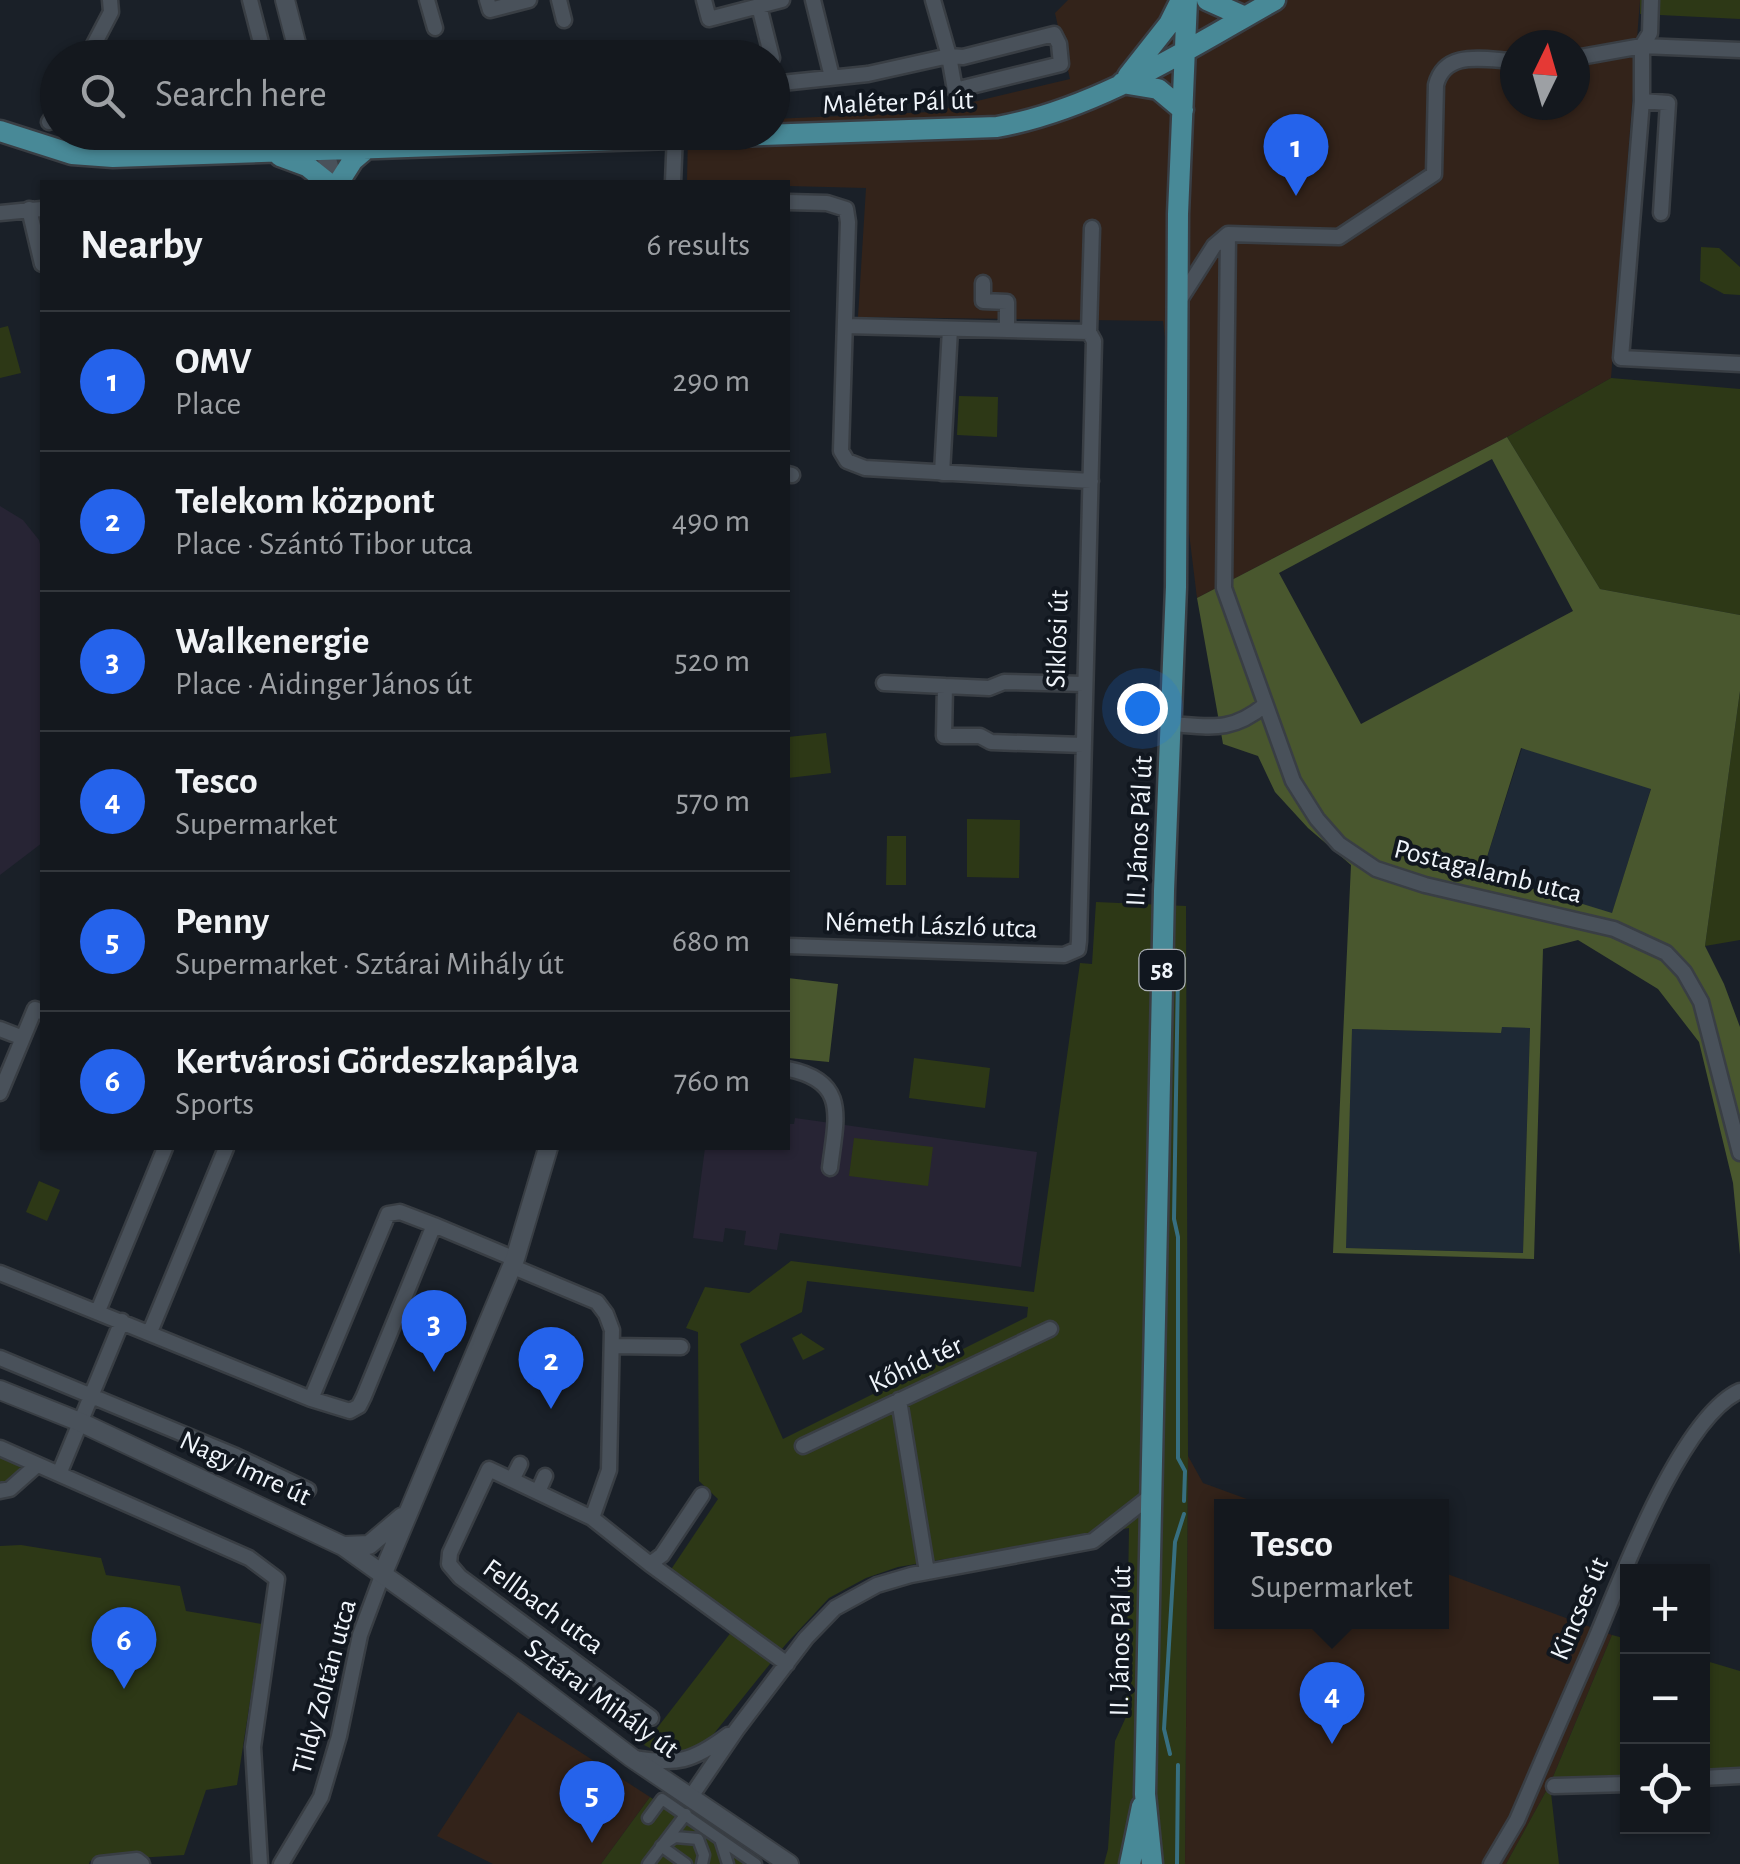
<!DOCTYPE html>
<meta charset="utf-8">
<style>
:root{--surface:#14181e;--page:#1d2127;--text:#f1f3f6;--muted:#9da0a4;--line:#33373c;--accent:#2563eb}
body{margin:0;font-family:"Alegreya Sans",sans-serif;background:var(--page);color:var(--text)}
.controls{position:absolute;right:30px;bottom:30px;display:grid;overflow:hidden;border-radius:0px;box-shadow:0 2px 8px #0004}
.controls button{width:90px;height:90px;display:grid;place-items:center;padding:0;border:0;border-bottom:2px solid var(--line);background:var(--surface);color:var(--text);font:50px sans-serif}
.compass{position:absolute;left:1500px;top:30px;width:90px;height:90px;border-radius:50%;background:var(--surface);box-shadow:0 2px 8px #0004;rotate:5deg}
.you{position:absolute;left:1142px;top:708px;width:35px;height:35px;margin:-25px;border:8px solid #fff;border-radius:50%;background:#1a73e8;box-shadow:0 0 0 15px #1a73e833}
.badge{display:grid;place-items:center;width:65px;height:65px;border-radius:50%;background:var(--accent);color:#fff;font-size:32px;font-weight:700}
.pin{position:absolute;translate:-50% -82px;filter:drop-shadow(0 2px 5px #0008)}
.pin::after{content:'';position:absolute;top:52px;width:35px;height:30px;background:inherit;clip-path:polygon(0 0,100% 0,50% 100%)}
.popup{position:absolute;left:1214px;top:1499px;width:235px;height:130px;box-sizing:border-box;display:grid;place-content:center;border-radius:0px;background:var(--surface);filter:drop-shadow(0 2px 8px #0005);font-size:32px;white-space:nowrap;color:var(--muted)}
.popup b{font-size:38px;color:var(--text)}
.popup::after{content:'';position:absolute;left:50%;top:100%;margin-left:-20px;border:20px solid transparent;border-top-color:var(--surface)}
.list{margin:0;padding:0;list-style:none}
h2{display:flex;justify-content:space-between;align-items:center;height:130px;margin:0;padding:0 40px;font-size:42px}
h2 small{font-size:32px;font-weight:400;color:var(--muted)}
.list li{display:grid;grid-template-columns:65px 1fr auto;gap:30px;align-items:center;box-sizing:border-box;height:140px;padding:0 40px;border-top:2px solid var(--line)}
.list b{display:block;font-size:38px;white-space:nowrap}
.list p{margin:0;font-size:32px;white-space:nowrap;color:var(--muted)}
.list em{font-size:32px;font-style:normal;color:var(--muted)}
.icon{flex:none;width:55px;height:55px;fill:none;stroke:currentColor;stroke-width:2;stroke-linecap:round;stroke-linejoin:round}
.map{position:relative;flex:none;width:1740px;height:1864px;overflow:hidden}
.search{position:absolute;background:var(--surface);box-shadow:0 2px 8px #0004;left:40px;top:40px;width:750px;height:110px;display:flex;align-items:center;gap:25px;box-sizing:border-box;padding:0 35px;border-radius:55px;color:var(--muted);font-size:38px}
.panel{position:absolute;background:var(--surface);box-shadow:0 2px 8px #0004;left:40px;top:180px;width:750px;height:970px;border-radius:0px}
.map>svg:first-child{display:block}
.commercial{fill:#33231a;fill-rule:evenodd}
.built{fill:#1e2935}
.education{fill:#272434}
.green{fill:#2d3816;fill-rule:evenodd}
.forest{fill:#49572e;fill-rule:evenodd}
.lines{fill:none;stroke-linecap:round;stroke-linejoin:round}
.stream{stroke:#376f80;stroke-width:4}
.pedestrian-casing{stroke:#393e44;stroke-width:15}
.minor-casing{stroke:#393e44;stroke-width:19}
.tertiary-casing{stroke:#393e44;stroke-width:22}
.primary-casing{stroke:#393e44;stroke-width:25}
.pedestrian{stroke:#49515a;stroke-width:10}
.minor{stroke:#49515a;stroke-width:14}
.tertiary{stroke:#49515a;stroke-width:18}
.primary{stroke:#488997;stroke-width:20}
.labels{text-anchor:middle;dominant-baseline:central;stroke-width:8;stroke-linejoin:round;paint-order:stroke}
.shield{fill:#11171f;stroke:#adb2b9;stroke-width:2.5}
.shield-label{font-size:25px;font-weight:bold;fill:#f0f5fb}
.street-label{font-size:28px;fill:#f0f5fb;stroke:#11171f}
</style>
<div class="map">
<svg width="1740" height="1864" viewBox="0 0 1740 1864">
<rect width="100%" height="100%" fill="#1a2028"/>
<!-- commercial -->
<path class="commercial" d="M 1068,0 L 1640,0 L 1611,378 L 1507,437 L 1197,598 L 1163,321 L 858,317 L 866,188 L 788,186 L 788,182 L 687,182 L 688,133 L 772,132 L 773,119 L 931,112 L 1070,79 L 1055,13 ZM 1515,45 L 1575,45 L 1575,105 L 1515,105 Z
M 1188,1456 L 1203,1483 L 1266,1506 L 1222,1506 L 1222,1622 L 1442,1622 L 1442,1572 L 1612,1635 L 1550,1784 L 1506,1864 L 1185,1864 Z
M 518,1712 L 650,1797 L 601,1864 L 493,1864 L 437,1836 Z"/>
<!-- built -->
<path class="built" d="M 1522,748 L 1651,788 L 1612,914 L 1482,873 Z
M 1501,1027 L 1530,1027 L 1523,1253 L 1345,1248 L 1352,1029 L 1500,1033 Z"/>
<!-- education -->
<path class="education" d="M 0,506 L 23,520 L 39,540 L 42,551 L 42,843 L 0,875 Z
M 795,1118 L 1037,1152 L 1021,1267 L 780,1233 L 777,1250 L 744,1245 L 746,1231 L 725,1228 L 723,1242 L 693,1238 L 705,1148 L 788,1148 L 788,1124 L 794,1124 Z"/>
<!-- green -->
<path class="green" d="M 1640,0 L 1740,0 L 1740,19 L 1640,14 Z
M 1701,247 L 1719,248 L 1740,267 L 1740,295 L 1724,294 L 1700,281 Z
M 8,326 L 21,373 L 0,378 L 0,328 Z
M 1611,378 L 1740,389 L 1740,615 L 1600,589 L 1507,437 Z
M 959,396 L 998,397 L 997,437 L 957,435 Z
M 1740,691 L 1740,940 L 1705,946 Z
M 826,733 L 831,773 L 788,778 L 788,737 Z
M 967,819 L 1020,820 L 1019,878 L 967,877 Z
M 887,836 L 906,836 L 906,885 L 886,885 Z
M 1096,902 L 1186,906 L 1188,1456 L 1185,1864 L 1104,1864 L 1108,1849 L 1115,1741 L 1126,1717 L 1129,1528 L 898,1567 L 866,1578 L 829,1598 L 786,1644 L 708,1741 L 684,1753 L 652,1749 L 644,1745 L 732,1631 L 664,1580 L 718,1499 L 699,1481 L 698,1332 L 686,1328 L 705,1287 L 749,1293 L 791,1261 L 1034,1292 L 1080,963 L 1092,964 ZM 807,1281 L 1028,1307 L 1027,1317 L 783,1439 L 740,1344 L 802,1312 Z
M 914,1058 L 990,1068 L 985,1108 L 909,1098 Z
M 854,1138 L 933,1147 L 928,1186 L 849,1176 Z
M 39,1181 L 60,1190 L 47,1221 L 26,1212 Z
M 802,1333 L 802,1334 L 825,1349 L 803,1360 L 792,1338 Z
M 0,1450 L 35,1465 L 0,1489 Z
M 21,1545 L 101,1558 L 106,1575 L 180,1586 L 186,1611 L 262,1624 L 237,1785 L 206,1790 L 184,1855 L 90,1861 L 89,1864 L 0,1864 L 0,1546 Z
M 1612,1635 L 1627,1639 L 1627,1779 L 1550,1784 L 1559,1864 L 1506,1864 L 1550,1784 Z
M 1703,1660 L 1740,1671 L 1740,1773 L 1703,1775 Z
M 650,1797 L 751,1864 L 601,1864 Z"/>
<!-- forest -->
<path class="forest" d="M 1507,437 L 1600,589 L 1740,615 L 1740,691 L 1705,946 L 1724,984 L 1740,1027 L 1740,1255 L 1733,1183 L 1699,1042 L 1658,989 L 1578,940 L 1543,949 L 1534,1259 L 1333,1253 L 1351,865 L 1308,828 L 1275,792 L 1258,756 L 1223,744 L 1197,598 ZM 1492,459 L 1573,611 L 1361,724 L 1279,573 ZM 1521,748 L 1651,789 L 1612,913 L 1482,873 ZM 1502,1027 L 1530,1028 L 1523,1253 L 1346,1248 L 1352,1029 L 1501,1033 Z
M 788,978 L 838,984 L 829,1062 L 788,1058 Z"/>
<g class="lines">
<!-- stream -->
<path class="stream" d="M 1178,972 L 1174,1219 L 1178,1237 L 1178,1458 L 1185,1471 L 1184,1501
M 1170,1754 L 1164,1729 L 1175,1542 L 1184,1514
M 1177,1864 L 1178,1765"/>
<defs>
<path id="pedestrian" d="M 648,1818 L 662,1799 L 756,1864
M 721,1842 L 728,1864
M 648,1864 L 686,1814
M 686,1864 L 661,1846 L 675,1837 L 698,1839 L 704,1855 L 702,1864"/>
<path id="minor" d="M 250,0 L 265,58
M 427,0 L 435,28
M 487,0 L 490,10 L 529,0
M 559,0 L 564,20
M 704,0 L 709,19 L 782,0
M 813,0 L 832,77
M 759,6 L 772,58
M 1054,34 L 1059,44 L 1061,64 L 955,90 L 949,56 L 963,57 Z
M 1642,46 L 1642,101 L 1621,358 L 1740,364
M 1642,46 L 1650,33 L 1651,0
M 606,50 L 606,58
M 87,58 L 111,12 L 110,0
M 1575,58 L 1642,46 L 1740,50
M 772,84 L 868,74 L 949,56 L 933,0
M 1642,101 L 1668,103 L 1661,213
M 49,122 L 58,109
M 673,182 L 675,134
M 788,202 L 827,203 L 846,209 L 848,222 L 841,451 L 847,461 L 865,468 L 1091,481
M 29,209 L 42,264
M 0,213 L 42,209
M 1228,234 L 1224,588 L 1293,781 L 1317,819 L 1339,844 L 1376,869 L 1425,885 L 1614,929 L 1666,953 L 1684,972 L 1701,1002 L 1740,1153
M 983,283 L 983,301 L 1007,302 L 1007,330
M 1179,301 L 1214,246 L 1228,234 L 1339,237 L 1434,174 L 1436,85 C 1445,49 1485,60 1515,61
M 1089,332 L 1092,228
M 942,473 L 950,329
M 788,474 L 792,475
M 884,683 L 945,686
M 1173,724 C 1212,727 1232,732 1265,705
M 1083,745 L 991,742 L 980,736 L 944,736 L 945,686 L 989,688 L 1004,682 L 1084,684
M 788,946 L 1064,955 L 1078,949 L 1079,941 L 1094,341 L 1089,332 L 845,326
M 0,1029 L 23,1038
M 788,1069 C 849,1081 836,1118 830,1168
M 0,1093 L 35,1009 L 42,1012
M 511,1266 L 597,1302 L 606,1314 L 612,1330 L 609,1470 L 592,1518
M 0,1273 L 311,1399 L 350,1411 L 359,1406 L 364,1396 L 434,1225 L 515,1259
M 98,1311 L 165,1148
M 150,1332 L 226,1148
M 613,1346 L 681,1347
M 0,1358 L 236,1456 L 308,1490
M 311,1399 L 388,1214 L 400,1212 L 434,1225
M 899,1400 L 927,1572
M 803,1446 L 1050,1329
M 0,1448 L 249,1558 L 277,1579 L 253,1747 L 260,1864
M 59,1474 L 122,1321
M 512,1480 L 520,1464
M 0,1491 L 10,1489 L 37,1465
M 538,1492 L 545,1476
M 650,1564 L 787,1664
M 651,1718 L 460,1577 L 449,1564 L 450,1553 L 489,1469 L 592,1518 L 650,1564 L 662,1555 L 702,1495
M 633,1758 C 677,1765 692,1762 728,1735
M 1702,1778 L 1740,1776
M 1554,1786 L 1628,1784
M 690,1798 L 737,1729 L 806,1638 L 835,1608 L 877,1585 L 911,1575 L 1093,1541 L 1152,1495
M 100,1864 L 137,1860 L 142,1864
M 281,1864 L 321,1797 L 339,1736 L 360,1635 L 383,1573
M 1491,1864 L 1517,1820 C 1543,1759 1569,1699 1596,1638 C 1621,1579 1681,1417 1740,1391"/>
<path id="tertiary" d="M 285,0 L 300,58
M 320,132 L 333,182
M 0,1390 L 80,1422 L 343,1546 L 515,1669 L 632,1758 L 789,1864
M 344,1546 L 369,1545 L 402,1517
M 383,1573 L 515,1259 L 548,1148"/>
<path id="primary" d="M 1207,0 L 1245,17
M 1128,76 L 1169,24 L 1181,0
M 1122,83 L 1158,89 L 1183,110
M 0,131 L 72,154 L 113,157 L 997,127 C 1097,109 1188,49 1275,0
M 280,156 L 307,166 L 327,182
M 339,182 L 353,160 L 366,149
M 1130,1864 L 1142,1806
M 1152,1864 L 1145,1794 L 1164,891 L 1176,587 L 1178,214 L 1187,0"/>
</defs>
<!-- pedestrian casing -->
<use href="#pedestrian" class="pedestrian-casing"/>
<!-- minor casing -->
<use href="#minor" class="minor-casing"/>
<!-- tertiary casing -->
<use href="#tertiary" class="tertiary-casing"/>
<!-- primary casing -->
<use href="#primary" class="primary-casing"/>
<!-- pedestrian -->
<use href="#pedestrian" class="pedestrian"/>
<!-- minor -->
<use href="#minor" class="minor"/>
<!-- tertiary -->
<use href="#tertiary" class="tertiary"/>
<!-- primary -->
<use href="#primary" class="primary"/>
</g>
<g class="labels">
<!-- shield labels -->
<rect class="shield" x="1139.5" y="950" width="45" height="40" rx="8"/>
<g class="shield-label">
<text x="1162" y="970">58</text>
</g>
<!-- street labels -->
<g class="street-label">
<text transform="translate(898 103) rotate(-2)">Maléter Pál út</text>
<text transform="translate(1058 639) rotate(-88)">Siklósi út</text>
<text transform="translate(1140 831) rotate(-87)">II. János Pál út</text>
<text transform="translate(1488 872) rotate(14)">Postagalamb utca</text>
<text transform="translate(931 926) rotate(2)">Németh László utca</text>
<text transform="translate(916 1365) rotate(-25)">Kőhíd tér</text>
<text transform="translate(245 1469) rotate(25)">Nagy Imre út</text>
<text transform="translate(543 1607) rotate(36)">Fellbach utca</text>
<text transform="translate(1580 1609) rotate(-67)">Kincses út</text>
<text transform="translate(1121 1641) rotate(-89)">II. János Pál út</text>
<text transform="translate(325 1687) rotate(-75)">Tildy Zoltán utca</text>
<text transform="translate(601 1699) rotate(36)">Sztárai Mihály út</text>
</g>
</g>
</svg>
<div class="controls">
<button>+</button>
<button>−</button>
<button><svg class="icon" aria-label="locate" viewBox="0 0 24 24"><circle cx="12" cy="12" r="6"/><path d="M12 2v4M12 18v4M2 12h4M18 12h4"/></svg></button>
</div>
<svg class="compass" viewBox="-18 -18 36 36"><path d="M0-13l5 13h-10z" fill="#e53935"/><path d="M0 13l5-13h-10z" fill="#9da0a4"/></svg>
<div class="you"></div>
<div class="pin badge" style="left:1296px;top:196px">1</div>
<div class="pin badge" style="left:551px;top:1409px">2</div>
<div class="pin badge" style="left:434px;top:1372px">3</div>
<div class="pin badge" style="left:1332px;top:1744px">4</div>
<div class="popup"><b>Tesco</b>Supermarket</div>
<div class="pin badge" style="left:592px;top:1843px">5</div>
<div class="pin badge" style="left:124px;top:1689px">6</div>
<div class="search"><svg class="icon" aria-label="search" viewBox="0 0 24 24"><circle cx="10" cy="10" r="6"/><path d="M15 15l6 6"/></svg>Search here</div>
<section class="panel">
<h2>Nearby<small>6 results</small></h2>
<ul class="list">
<li><span class="badge">1</span><div><b>OMV</b><p>Place</p></div><em>290 m</em></li>
<li><span class="badge">2</span><div><b>Telekom központ</b><p>Place · Szántó Tibor utca</p></div><em>490 m</em></li>
<li><span class="badge">3</span><div><b>Walkenergie</b><p>Place · Aidinger János út</p></div><em>520 m</em></li>
<li><span class="badge">4</span><div><b>Tesco</b><p>Supermarket</p></div><em>570 m</em></li>
<li><span class="badge">5</span><div><b>Penny</b><p>Supermarket · Sztárai Mihály út</p></div><em>680 m</em></li>
<li><span class="badge">6</span><div><b>Kertvárosi Gördeszkapálya</b><p>Sports</p></div><em>760 m</em></li>
</ul>
</section>
</div>
